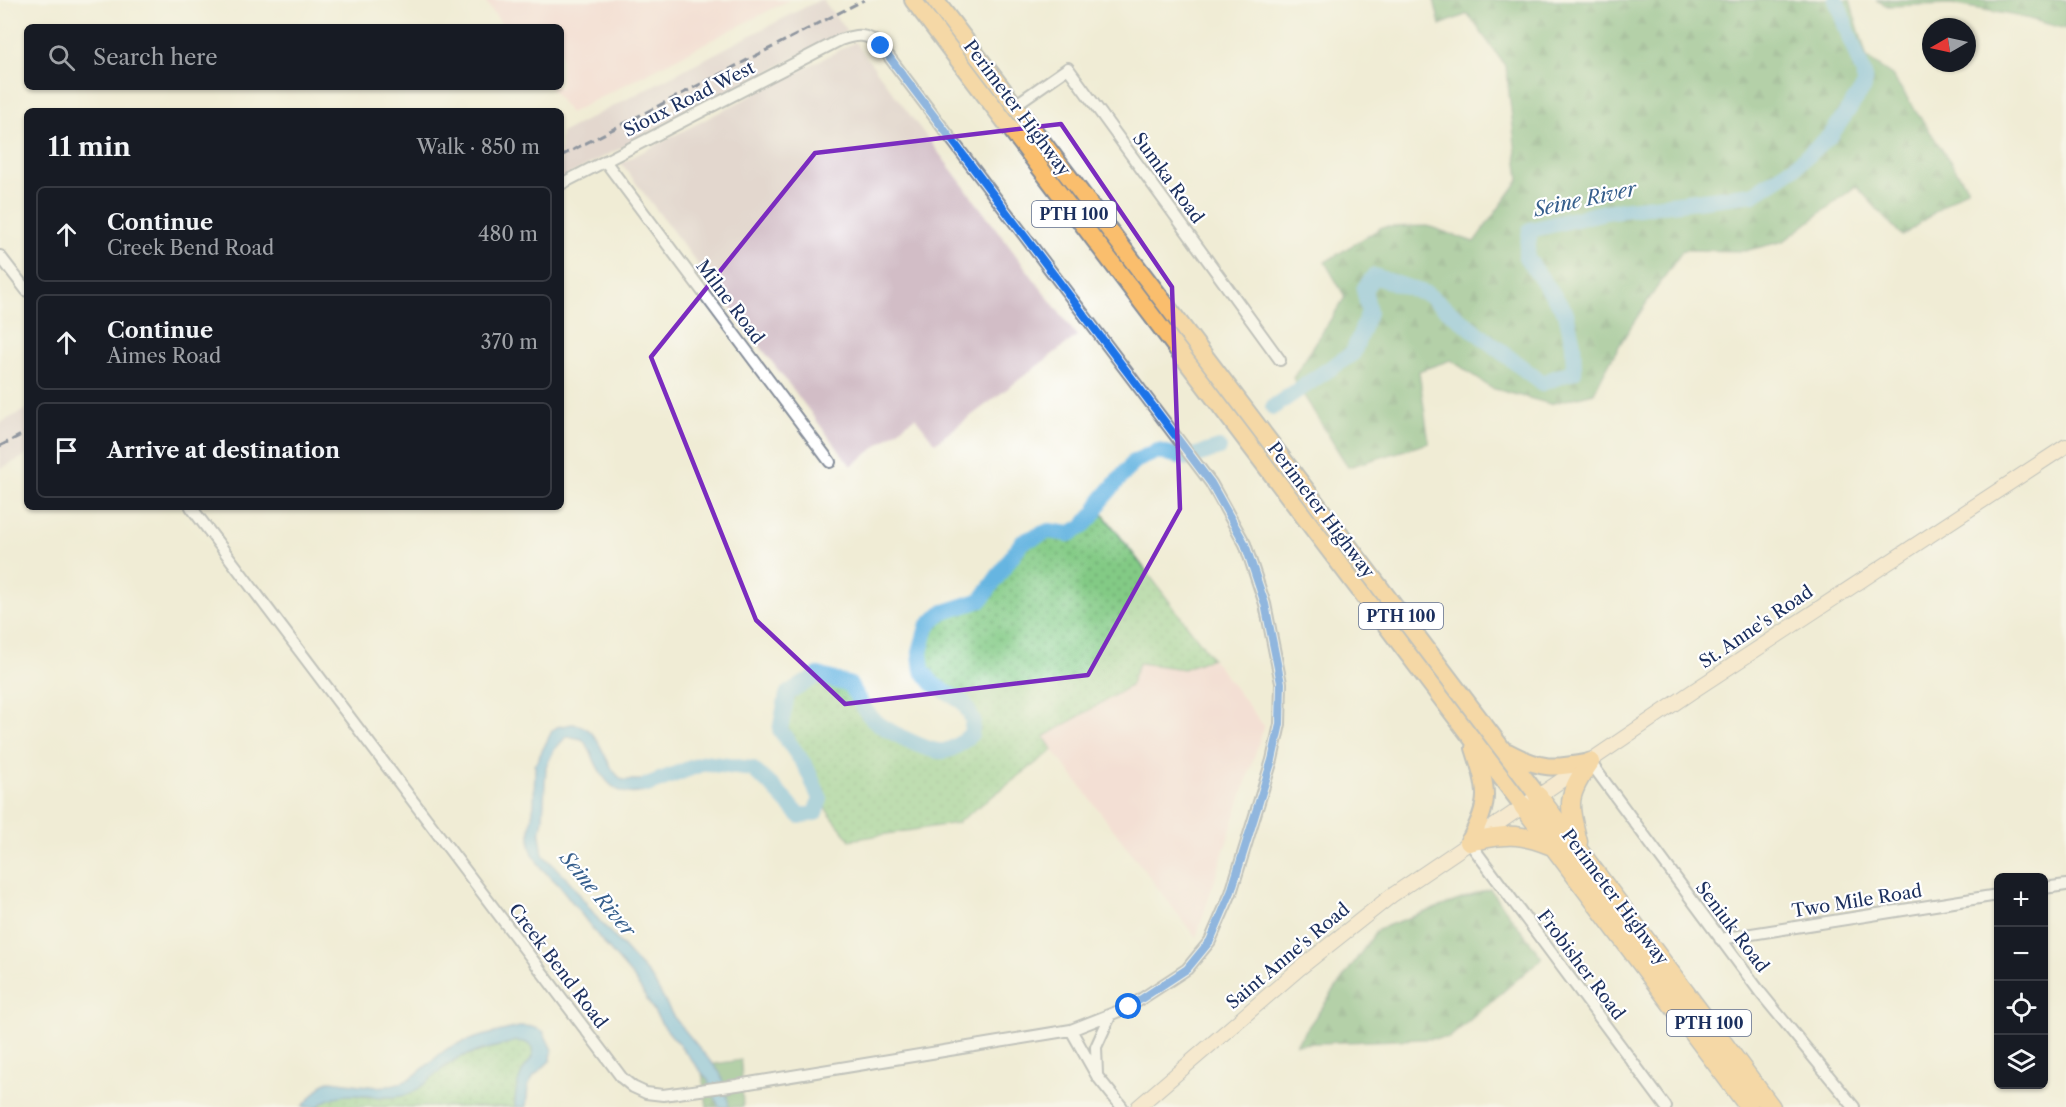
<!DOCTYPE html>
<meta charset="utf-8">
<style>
:root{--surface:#171b24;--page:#242831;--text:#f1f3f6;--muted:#9ea1a6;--line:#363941}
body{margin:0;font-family:"Libre Caslon Text",serif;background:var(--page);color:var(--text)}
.controls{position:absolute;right:18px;bottom:18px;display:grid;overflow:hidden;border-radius:9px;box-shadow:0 2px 4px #0004}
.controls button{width:54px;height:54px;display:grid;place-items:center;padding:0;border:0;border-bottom:2px solid var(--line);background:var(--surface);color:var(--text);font:30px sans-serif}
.compass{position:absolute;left:1922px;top:18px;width:54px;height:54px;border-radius:50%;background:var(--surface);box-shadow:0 2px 4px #0004;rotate:261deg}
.stop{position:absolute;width:18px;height:18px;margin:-14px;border:4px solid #1a73e8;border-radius:50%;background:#fff}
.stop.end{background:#1a73e8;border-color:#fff;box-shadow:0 2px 6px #0008}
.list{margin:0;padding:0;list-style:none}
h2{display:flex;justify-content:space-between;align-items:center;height:78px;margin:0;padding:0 24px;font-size:26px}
h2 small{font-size:20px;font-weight:400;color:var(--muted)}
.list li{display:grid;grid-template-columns:39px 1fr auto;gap:18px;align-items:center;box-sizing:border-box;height:96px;margin:0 12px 12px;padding:0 12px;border:2px solid var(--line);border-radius:9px}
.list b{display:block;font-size:22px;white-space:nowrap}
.list p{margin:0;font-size:20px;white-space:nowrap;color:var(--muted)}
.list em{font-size:20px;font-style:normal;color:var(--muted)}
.icon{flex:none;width:33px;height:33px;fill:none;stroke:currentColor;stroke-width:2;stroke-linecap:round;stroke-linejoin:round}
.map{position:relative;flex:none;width:2066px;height:1107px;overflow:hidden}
.search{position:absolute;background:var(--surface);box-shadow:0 2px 4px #0004;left:24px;top:24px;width:540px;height:66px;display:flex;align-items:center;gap:15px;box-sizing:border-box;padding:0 21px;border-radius:9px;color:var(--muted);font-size:22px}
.panel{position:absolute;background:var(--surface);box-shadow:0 2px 4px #0004;left:24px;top:108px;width:540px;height:402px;border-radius:9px}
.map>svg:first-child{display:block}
.built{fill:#f7cfd2}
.industrial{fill:#d2bdc6}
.grass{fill:url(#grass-dots);stroke:#4f7c72;stroke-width:1.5}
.forest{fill:url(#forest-firs);stroke:#426e68;stroke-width:1.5}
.water{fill:#66b5e1;stroke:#4072a0;stroke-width:1.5}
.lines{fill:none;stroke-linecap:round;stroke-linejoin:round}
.river{stroke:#66b5e1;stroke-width:16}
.minor-casing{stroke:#868e9a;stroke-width:14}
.secondary-casing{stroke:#868e9a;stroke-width:16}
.trunk-casing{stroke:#868e9a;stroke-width:20}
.motorway-casing{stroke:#868e9a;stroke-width:21}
.minor{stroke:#fff;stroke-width:10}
.secondary{stroke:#fde5c5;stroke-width:14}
.trunk{stroke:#fabe6d;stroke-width:16}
.motorway{stroke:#fabe6d;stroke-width:18}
.rail{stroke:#1b2f5e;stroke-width:3;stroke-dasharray:9 4.5;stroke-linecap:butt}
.route{stroke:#1a73e8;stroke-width:8}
.marked{fill:none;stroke:#7b2cbf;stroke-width:4.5;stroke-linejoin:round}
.labels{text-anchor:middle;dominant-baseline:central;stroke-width:4.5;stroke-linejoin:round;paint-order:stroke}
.shield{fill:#fff;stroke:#5f6d8e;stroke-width:1.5}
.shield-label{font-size:16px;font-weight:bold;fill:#1b2f5e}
.street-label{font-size:18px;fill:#1b2f5e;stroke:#fff}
.water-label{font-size:20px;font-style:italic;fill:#355e8c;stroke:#fff}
</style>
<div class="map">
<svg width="2066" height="1107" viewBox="0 0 2066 1107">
<defs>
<pattern id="grass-dots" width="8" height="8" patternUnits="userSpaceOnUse" patternTransform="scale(1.5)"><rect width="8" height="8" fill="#83ca85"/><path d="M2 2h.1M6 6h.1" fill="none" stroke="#6aa470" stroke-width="1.8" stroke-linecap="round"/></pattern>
<pattern id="forest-firs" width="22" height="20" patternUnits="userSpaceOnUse" patternTransform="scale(1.5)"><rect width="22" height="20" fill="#6aae72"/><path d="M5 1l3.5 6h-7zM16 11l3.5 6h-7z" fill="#568e61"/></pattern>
</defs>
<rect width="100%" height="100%" fill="#fff"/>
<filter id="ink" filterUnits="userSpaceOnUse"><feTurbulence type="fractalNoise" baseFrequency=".0167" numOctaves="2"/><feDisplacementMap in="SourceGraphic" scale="12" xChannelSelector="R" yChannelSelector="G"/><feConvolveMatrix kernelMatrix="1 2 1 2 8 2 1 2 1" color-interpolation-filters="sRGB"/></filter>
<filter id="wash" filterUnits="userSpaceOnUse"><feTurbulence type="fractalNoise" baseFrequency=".008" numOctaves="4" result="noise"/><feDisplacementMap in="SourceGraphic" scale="24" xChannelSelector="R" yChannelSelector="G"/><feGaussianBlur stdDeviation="1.35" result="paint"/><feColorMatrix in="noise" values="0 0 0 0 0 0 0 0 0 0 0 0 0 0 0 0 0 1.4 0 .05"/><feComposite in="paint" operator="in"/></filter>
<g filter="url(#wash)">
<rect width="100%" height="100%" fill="#f0ecd5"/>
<!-- built -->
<path class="built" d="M 484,0 L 789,0 L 570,113 L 550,87 L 561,87 L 561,27 L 504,27 Z
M 1212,658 L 1264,726 L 1196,938 L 1043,737 L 1130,686 L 1139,663 L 1184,669 Z"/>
<!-- industrial -->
<path class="industrial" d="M 819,0 L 823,0 L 847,31 L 561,179 L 561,133 Z
M 855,42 L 1077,336 L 935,443 L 915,417 L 851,466 L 621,163 Z
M 27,409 L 27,455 L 0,469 L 0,423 Z"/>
<!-- grass -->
<path class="grass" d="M 1100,510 L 1212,658 L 1184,669 L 1139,663 L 1130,686 L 1044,737 L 1053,750 L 957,823 L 850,840 C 841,828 830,816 822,803 C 818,797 819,788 813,778 C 806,766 794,758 786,747 C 773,727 784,706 796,689 C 805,677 811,671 826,674 C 849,678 853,701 868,714 C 877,722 889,727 899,733 C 926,747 960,765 974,723 C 970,715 966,707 959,701 C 948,692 926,683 922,669 C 919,660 920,651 922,642 C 932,598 959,616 985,592 C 1001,578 1004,554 1024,542 C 1041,532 1047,540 1064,540 C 1082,539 1093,525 1100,510 Z
M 516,1041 L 525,1042 L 533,1047 C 536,1058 526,1063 522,1073 C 517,1083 515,1096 515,1107 L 317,1107 L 327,1098 L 344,1094 L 381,1098 L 411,1093 L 458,1058 Z"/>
<!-- forest -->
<path class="forest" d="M 1434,0 L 1850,0 L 1867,58 L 1892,75 L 1968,188 L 1902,236 L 1856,186 L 1784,241 L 1745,251 L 1683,250 C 1651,296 1618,342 1594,393 L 1550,404 L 1491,388 L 1451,360 L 1419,371 L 1429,443 L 1348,467 L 1293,378 L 1345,297 L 1325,262 L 1382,227 L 1428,226 L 1474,242 L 1519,180 L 1506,67 L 1468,14 L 1440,25 Z
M 1876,0 L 2066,0 L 2066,29 L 2022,17 L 1951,4 L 1888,6 Z
M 1490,889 L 1542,958 L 1449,1038 L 1296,1044 L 1378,929 Z
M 741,1060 L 743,1107 L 707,1107 L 701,1066 Z"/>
<!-- water -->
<path class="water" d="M 572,724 C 603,725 601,766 623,780 L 642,780 L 661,772 L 668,782 C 637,798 615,801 597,766 C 593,758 591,751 586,744 L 582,739 L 567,736 L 554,750 L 546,767 L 543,819 L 540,835 L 543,855 L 570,882 L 598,919 L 653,980 L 673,1016 L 720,1073 L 726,1092 L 729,1107 L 719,1107 L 708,1080 L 662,1024 L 634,978 L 602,941 L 559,885 L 541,868 L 533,854 L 530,846 L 530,828 L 534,804 L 535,765 L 552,731 L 557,727 Z
M 523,1026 L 533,1027 L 543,1031 L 552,1050 L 551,1060 L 533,1077 L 528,1087 L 526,1107 L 515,1107 C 515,1096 517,1083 522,1073 C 526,1063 536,1058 533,1047 L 525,1042 L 516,1041 C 497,1047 476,1050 458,1058 C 437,1068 425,1091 401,1096 C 370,1101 341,1085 317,1107 L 302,1107 L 324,1083 L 329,1081 C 351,1082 372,1090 394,1085 C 416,1080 429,1061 447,1049 C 464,1039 503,1031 523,1026 Z"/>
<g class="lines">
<!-- river -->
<path class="river" d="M 1273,407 L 1353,353 L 1369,312 L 1364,289 L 1374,276 L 1427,294 L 1542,383 L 1574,371 L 1573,344 L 1566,313 L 1526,257 L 1530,230 L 1605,212 L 1753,194 L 1793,168 L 1831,135 L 1864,87 L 1864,75 L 1836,0
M 647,785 L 704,763 L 752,769 L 772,786 L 800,816 L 815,813 L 820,799 L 806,767 L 780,730 L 787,694 L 818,675 L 850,685 C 856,695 862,707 870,716 C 880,728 929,753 944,751 C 955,749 964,741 971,734 L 973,720 L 964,703 L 933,684 L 922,670 L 920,652 L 927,627 L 941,613 L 981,600 L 1022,542 L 1049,531 L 1069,534 L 1082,527 L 1095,513 L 1102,499 L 1135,461 L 1158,451 L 1187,458 L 1219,448"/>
</g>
</g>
<g filter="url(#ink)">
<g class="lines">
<defs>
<path id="minor" d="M 1015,105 L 1068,68 L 1280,360
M 605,161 L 830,462
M 0,256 L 27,291
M 191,507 L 622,1078 L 633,1087 L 646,1093 L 663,1095 L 737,1085 L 1071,1030 L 1129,1007 L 1187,969 L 1210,941 L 1231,893 L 1272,760 L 1280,724 L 1281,683 L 1265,604 L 1245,544 L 1211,483 L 881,46 C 867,33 857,34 840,40 L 561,184
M 1590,762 L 1760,992 L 1854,1107
M 1469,842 L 1666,1107
M 2044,888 L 2066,885
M 1720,939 L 1998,895
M 1071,1030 L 1097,1076 L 1122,1107
M 1097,1074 L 1096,1047 L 1111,1014"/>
<path id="secondary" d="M 1138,1107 L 1300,968 L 1391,896 L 1693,691 L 2066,446"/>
<path id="trunk" d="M 913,0 L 1523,806
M 935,0 L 1538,796
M 1508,752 C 1542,770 1553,769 1590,762
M 1469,842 C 1491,801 1488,792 1474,748"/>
<path id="motorway" d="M 1538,796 L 1771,1107
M 1523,806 L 1749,1107
M 1469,842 C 1504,834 1518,832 1552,846
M 1578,842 C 1568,802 1566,797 1590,762"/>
</defs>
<!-- minor casing -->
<use href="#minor" class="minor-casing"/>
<!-- secondary casing -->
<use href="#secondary" class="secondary-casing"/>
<!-- trunk casing -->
<use href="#trunk" class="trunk-casing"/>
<!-- motorway casing -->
<use href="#motorway" class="motorway-casing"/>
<!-- minor -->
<use href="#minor" class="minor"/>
<!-- secondary -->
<use href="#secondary" class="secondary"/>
<!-- trunk -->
<use href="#trunk" class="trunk"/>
<!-- motorway -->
<use href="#motorway" class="motorway"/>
<!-- rail -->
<path class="rail" d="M 561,156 L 864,0
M 0,446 L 27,432"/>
</g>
</g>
<g class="lines" filter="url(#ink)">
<!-- route -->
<path class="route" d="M 881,46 L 1211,483 L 1245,544 L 1265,604 L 1281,683 L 1280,724 L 1272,760 L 1231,892 L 1210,941 L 1187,969 L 1129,1007"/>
</g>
<!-- marked area -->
<path d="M0 0H2066V1107H0ZM 1061,124 L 1172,287 L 1180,509 L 1088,675 L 845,704 L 756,620 L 651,357 L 815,153 Z" fill="#f0ecd5" fill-opacity=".55" fill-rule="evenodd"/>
<path class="marked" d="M 1061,124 L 1172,287 L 1180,509 L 1088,675 L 845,704 L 756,620 L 651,357 L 815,153 Z"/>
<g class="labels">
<!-- shield labels -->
<g class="shield">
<rect x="1032" y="201" width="84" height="26" rx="4.5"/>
<rect x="1359" y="603" width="84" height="26" rx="4.5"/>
<rect x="1667" y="1010" width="84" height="26" rx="4.5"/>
</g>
<g class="shield-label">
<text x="1074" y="214">PTH 100</text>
<text x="1401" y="616">PTH 100</text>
<text x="1709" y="1023">PTH 100</text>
</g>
<!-- street labels -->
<g class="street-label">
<text transform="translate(689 99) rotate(-27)">Sioux Road West</text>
<text transform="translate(1017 108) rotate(53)">Perimeter Highway</text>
<text transform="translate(1168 178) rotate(54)">Sumka Road</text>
<text transform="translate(730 302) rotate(53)">Milne Road</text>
<text transform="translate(1321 510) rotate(53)">Perimeter Highway</text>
<text transform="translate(1756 627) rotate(-34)">St. Anne's Road</text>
<text transform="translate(1615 897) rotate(53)">Perimeter Highway</text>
<text transform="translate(1857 901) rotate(-9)">Two Mile Road</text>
<text transform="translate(1732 927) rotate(53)">Seniuk Road</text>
<text transform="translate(1288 956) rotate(-40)">Saint Anne's Road</text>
<text transform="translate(1581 965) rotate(53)">Frobisher Road</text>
<text transform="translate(558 966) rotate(53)">Creek Bend Road</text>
</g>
<!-- water labels -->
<g class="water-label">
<text transform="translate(1585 199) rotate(-12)">Seine River</text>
<text transform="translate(598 894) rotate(50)">Seine River</text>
</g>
</g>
</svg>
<div class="controls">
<button>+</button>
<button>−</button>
<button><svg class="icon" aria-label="locate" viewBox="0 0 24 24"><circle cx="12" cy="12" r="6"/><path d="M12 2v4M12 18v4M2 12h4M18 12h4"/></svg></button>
<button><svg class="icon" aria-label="layers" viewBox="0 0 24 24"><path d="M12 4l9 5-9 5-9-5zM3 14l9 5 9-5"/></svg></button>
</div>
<svg class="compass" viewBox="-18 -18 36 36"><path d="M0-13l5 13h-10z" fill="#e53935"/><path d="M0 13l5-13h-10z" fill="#9ea1a6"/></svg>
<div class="stop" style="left:1129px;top:1007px"></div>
<div class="stop end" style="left:881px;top:46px"></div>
<div class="search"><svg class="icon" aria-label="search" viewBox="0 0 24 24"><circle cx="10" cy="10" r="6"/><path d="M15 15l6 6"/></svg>Search here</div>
<section class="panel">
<h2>11 min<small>Walk · 850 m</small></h2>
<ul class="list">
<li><svg class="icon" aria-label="ahead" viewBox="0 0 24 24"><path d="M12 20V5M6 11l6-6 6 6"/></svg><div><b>Continue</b><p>Creek Bend Road</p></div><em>480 m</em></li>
<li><svg class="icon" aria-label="ahead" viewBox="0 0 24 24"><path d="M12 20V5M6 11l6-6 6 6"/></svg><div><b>Continue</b><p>Aimes Road</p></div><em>370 m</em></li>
<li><svg class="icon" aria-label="arrive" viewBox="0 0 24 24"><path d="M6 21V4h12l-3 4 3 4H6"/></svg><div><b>Arrive at destination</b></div></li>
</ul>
</section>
</div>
